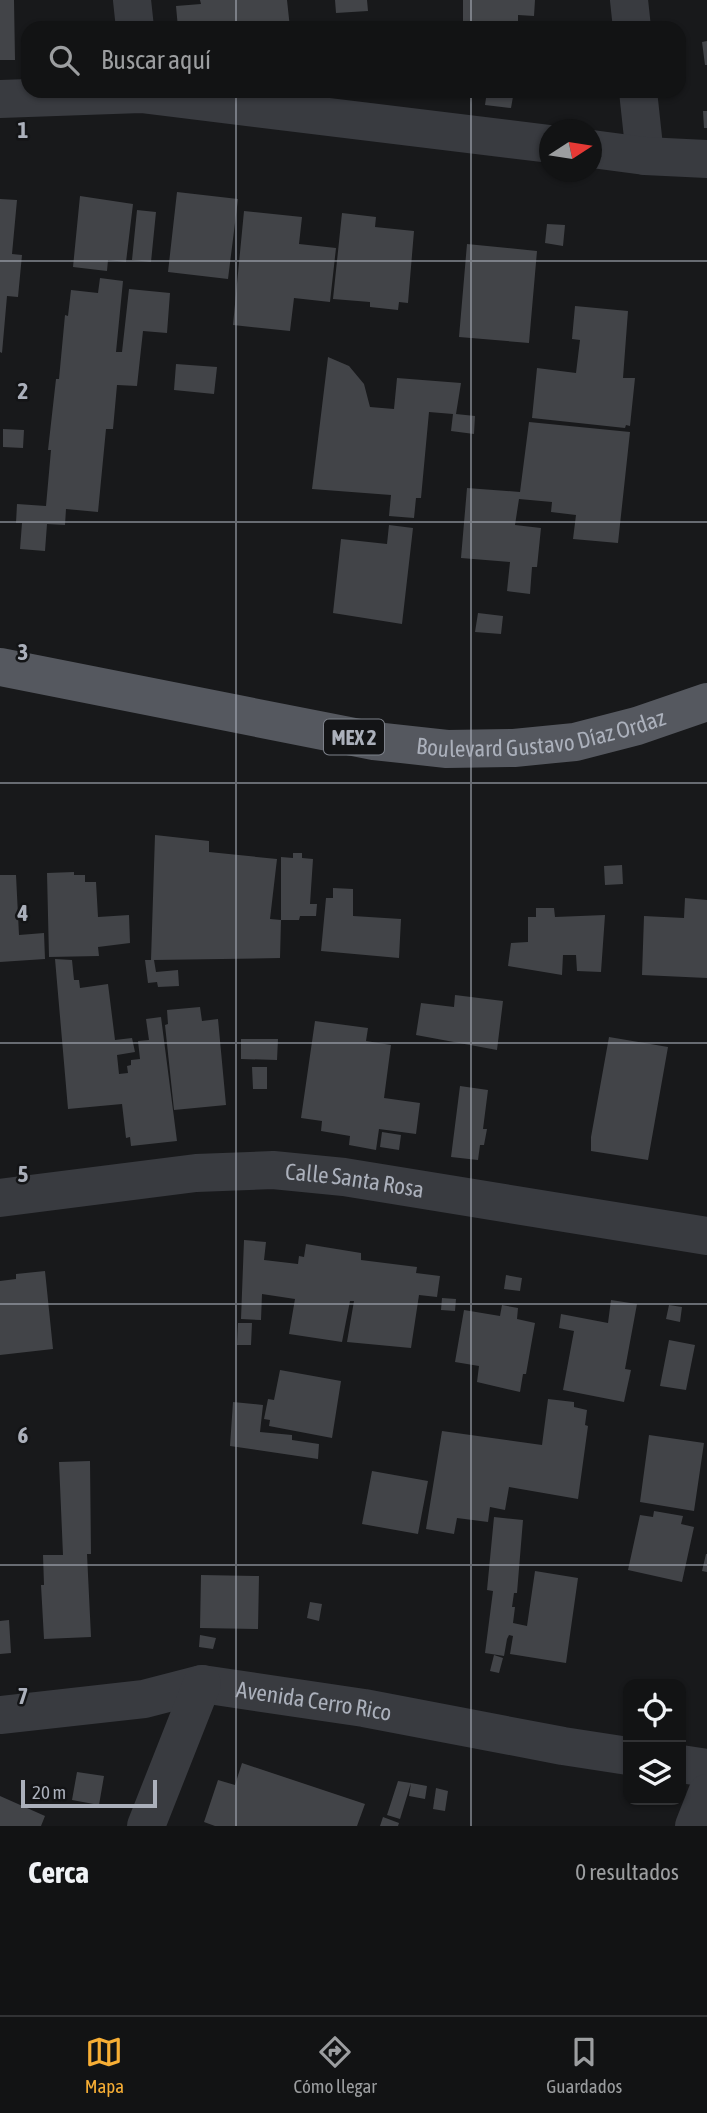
<!DOCTYPE html>
<html lang="es">
<meta charset="utf-8">
<style>
:root{--surface:#121314;--page:#1f2022;--text:#f1f3f6;--muted:#9c9ea0;--line:#313234;--accent:#f7ae35}
body{margin:0;font-family:"Asap Condensed",sans-serif;background:var(--page);color:var(--text)}
.controls{position:absolute;right:21px;bottom:21px;display:grid;overflow:hidden;border-radius:14px;box-shadow:0 2px 5px #0004}
.controls button{width:63px;height:63px;display:grid;place-items:center;padding:0;border:0;border-bottom:2px solid var(--line);background:var(--surface);color:var(--text);font:35px sans-serif}
.compass{position:absolute;left:539px;top:119px;width:63px;height:63px;border-radius:50%;background:var(--surface);box-shadow:0 2px 5px #0004;rotate:78deg}
.scale{position:absolute;left:21px;bottom:18px;width:136px;box-sizing:border-box;padding-left:7px;border:4px solid #abb0bb;border-top:0;font-size:19px;line-height:24px;white-space:nowrap;color:#abb0bb;-webkit-text-stroke:5px #131416;paint-order:stroke}
.list{margin:0;padding:0;list-style:none}
h2{display:flex;justify-content:space-between;align-items:center;height:91px;margin:0;padding:0 28px;font-size:30px}
h2 small{font-size:23px;font-weight:400;color:var(--muted)}
.icon{flex:none;width:38px;height:38px;fill:none;stroke:currentColor;stroke-width:2;stroke-linecap:round;stroke-linejoin:round}
.map{position:relative;flex:none;width:707px;height:1826px;overflow:hidden}
.search{position:absolute;background:var(--surface);box-shadow:0 2px 5px #0004;left:21px;right:21px;top:21px;height:77px;display:flex;align-items:center;gap:18px;box-sizing:border-box;padding:0 24px;border-radius:21px;color:var(--muted);font-size:26px}
.sheet{height:189px;background:var(--surface)}
nav{display:flex;justify-content:space-around;align-items:center;box-sizing:border-box;height:98px;border-top:2px solid var(--line);background:var(--surface);font-size:19px;color:var(--muted)}
nav a{display:grid;justify-items:center;gap:4px}
nav .on{color:var(--accent)}
.map>svg:first-child{display:block}
.building{fill:#424448}
.lines{fill:none;stroke-linecap:round;stroke-linejoin:round}
.minor{stroke:#393b40;stroke-width:38}
.major{stroke:#55585f;stroke-width:38}
.grid{fill:none;stroke:#abb0bb;stroke-width:2;stroke-opacity:0.55}
.labels{text-anchor:middle;dominant-baseline:central;stroke-width:5;stroke-linejoin:round;paint-order:stroke}
.shield{fill:#131416;stroke:#7d818a;stroke-width:2}
.shield-label{font-size:21px;font-weight:bold;fill:#abb0bb}
.street-label{font-size:23px;fill:#abb0bb;stroke:#131416}
.grid-label{font-size:23px;text-anchor:middle;font-weight:bold;fill:#abb0bb;stroke:#131416;stroke-width:5;stroke-linejoin:round;paint-order:stroke}
</style>
<div class="map">
<svg width="707" height="1826" viewBox="0 0 707 1826">
<rect width="100%" height="100%" fill="#18191b"/>
<!-- building -->
<path class="building" d="M 0,0 L 14,0 L 15,60 L 0,60 Z
M 200,0 L 287,0 L 290,28 L 178,28 L 176,6 L 201,4 Z
M 335,0 L 367,0 L 368,11 L 336,13 Z
M 463,0 L 535,0 L 534,16 L 518,15 L 518,28 L 463,28 Z
M 707,41 L 707,65 L 705,65 L 702,42 Z
M 487,91 L 514,91 L 511,108 L 485,105 Z
M 703,111 L 707,111 L 707,128 L 704,128 Z
M 177,192 L 238,199 L 228,279 L 168,272 Z
M 80,196 L 133,204 L 126,262 L 108,260 L 107,271 L 73,267 Z
M 0,199 L 17,200 L 12,254 L 22,255 L 18,297 L 7,296 L 2,353 L 0,352 Z
M 137,210 L 156,212 L 151,262 L 132,260 Z
M 244,211 L 302,217 L 299,244 L 336,248 L 330,302 L 294,298 L 290,331 L 233,325 Z
M 342,213 L 376,217 L 375,227 L 414,231 L 408,303 L 399,302 L 398,310 L 370,307 L 370,302 L 333,299 Z
M 547,224 L 565,225 L 563,246 L 545,243 Z
M 467,244 L 537,251 L 529,343 L 459,337 Z
M 100,278 L 123,281 L 116,352 L 122,352 L 129,289 L 170,293 L 167,333 L 143,331 L 137,386 L 117,385 L 113,429 L 106,429 L 98,512 L 66,509 L 65,525 L 47,524 L 45,551 L 20,549 L 22,523 L 16,523 L 17,504 L 46,506 L 51,450 L 48,450 L 56,379 L 59,379 L 65,315 L 68,316 L 71,290 L 98,293 Z
M 575,306 L 628,311 L 623,378 L 635,378 L 630,426 L 626,425 L 625,428 L 532,418 L 537,368 L 576,373 L 580,340 L 572,339 Z
M 328,357 L 349,366 L 364,384 L 370,407 L 394,409 L 397,378 L 461,383 L 456,414 L 475,416 L 474,434 L 451,431 L 453,414 L 429,412 L 421,498 L 416,498 L 414,518 L 389,516 L 391,495 L 312,489 Z
M 176,364 L 217,367 L 214,394 L 174,390 Z
M 529,422 L 630,432 L 618,543 L 573,539 L 576,515 L 551,512 L 552,502 L 519,499 L 515,525 L 541,528 L 537,567 L 532,567 L 530,594 L 507,591 L 510,562 L 461,558 L 467,488 L 520,492 Z
M 3,429 L 24,430 L 23,448 L 3,447 Z
M 389,525 L 413,528 L 402,624 L 333,613 L 341,539 L 387,544 Z
M 478,613 L 503,616 L 501,634 L 475,632 Z
M 155,835 L 209,841 L 209,852 L 277,859 L 270,919 L 281,920 L 280,958 L 154,960 L 156,972 L 178,970 L 179,986 L 158,987 L 157,982 L 148,983 L 145,960 L 151,960 Z
M 293,853 L 302,853 L 302,858 L 313,859 L 310,904 L 317,904 L 316,916 L 300,916 L 299,920 L 281,920 L 281,857 L 293,858 Z
M 622,865 L 623,884 L 605,885 L 604,866 Z
M 74,872 L 74,875 L 85,875 L 85,882 L 96,882 L 98,917 L 129,915 L 130,943 L 98,947 L 99,956 L 49,957 L 47,873 Z
M 0,875 L 16,875 L 19,935 L 44,933 L 45,959 L 0,962 Z
M 333,888 L 353,889 L 353,916 L 401,919 L 399,958 L 321,951 L 326,898 L 333,898 Z
M 685,898 L 707,900 L 707,978 L 642,975 L 644,916 L 684,918 Z
M 536,908 L 554,908 L 555,917 L 605,915 L 601,972 L 577,971 L 576,955 L 563,955 L 562,975 L 508,966 L 511,943 L 528,942 L 528,917 L 536,917 Z
M 55,959 L 72,960 L 74,980 L 79,980 L 80,988 L 108,984 L 115,1040 L 132,1038 L 135,1052 L 117,1055 L 119,1074 L 128,1073 L 127,1066 L 131,1065 L 131,1060 L 140,1059 L 138,1041 L 149,1040 L 146,1019 L 161,1017 L 177,1141 L 131,1146 L 130,1137 L 126,1138 L 122,1104 L 68,1109 Z
M 455,995 L 503,1001 L 497,1050 L 416,1035 L 421,1003 L 454,1007 Z
M 200,1007 L 202,1021 L 218,1019 L 226,1105 L 174,1110 L 165,1025 L 168,1024 L 167,1010 Z
M 315,1021 L 368,1028 L 366,1041 L 391,1045 L 384,1098 L 420,1103 L 416,1134 L 379,1129 L 376,1150 L 349,1145 L 350,1136 L 321,1131 L 322,1121 L 301,1118 Z
M 609,1037 L 668,1047 L 648,1160 L 591,1151 L 591,1137 Z
M 241,1039 L 278,1039 L 277,1060 L 241,1059 Z
M 252,1067 L 267,1067 L 267,1089 L 253,1089 Z
M 460,1086 L 488,1090 L 483,1129 L 487,1129 L 484,1145 L 480,1145 L 478,1160 L 451,1157 Z
M 382,1132 L 401,1135 L 399,1150 L 380,1147 Z
M 244,1240 L 266,1242 L 264,1260 L 298,1264 L 299,1256 L 304,1257 L 306,1244 L 361,1253 L 361,1260 L 417,1267 L 416,1273 L 440,1276 L 437,1297 L 419,1295 L 411,1348 L 347,1342 L 354,1301 L 350,1301 L 342,1342 L 289,1334 L 295,1299 L 262,1294 L 261,1320 L 241,1319 Z
M 45,1271 L 53,1349 L 0,1355 L 0,1281 L 16,1279 L 16,1274 Z
M 506,1275 L 522,1278 L 520,1291 L 504,1289 Z
M 442,1298 L 456,1299 L 455,1311 L 441,1310 Z
M 611,1300 L 637,1304 L 625,1369 L 631,1370 L 624,1402 L 563,1390 L 574,1331 L 559,1328 L 561,1314 L 608,1323 Z
M 502,1305 L 518,1308 L 517,1319 L 535,1323 L 526,1374 L 523,1374 L 520,1392 L 477,1382 L 479,1366 L 455,1362 L 464,1310 L 500,1316 Z
M 669,1305 L 682,1307 L 680,1322 L 666,1319 Z
M 238,1323 L 252,1323 L 251,1345 L 237,1345 Z
M 669,1340 L 695,1345 L 686,1390 L 660,1386 Z
M 280,1370 L 341,1381 L 332,1438 L 269,1426 L 270,1420 L 264,1419 L 268,1399 L 274,1400 Z
M 548,1399 L 574,1402 L 574,1407 L 587,1410 L 585,1425 L 588,1426 L 578,1499 L 509,1487 L 505,1510 L 490,1507 L 488,1522 L 457,1518 L 454,1534 L 426,1529 L 442,1431 L 542,1445 Z
M 233,1402 L 263,1405 L 260,1432 L 292,1435 L 292,1440 L 319,1444 L 318,1459 L 230,1446 Z
M 649,1435 L 704,1443 L 694,1511 L 640,1502 Z
M 90,1461 L 91,1554 L 87,1554 L 91,1637 L 44,1639 L 41,1585 L 44,1585 L 43,1555 L 63,1555 L 59,1462 Z
M 372,1471 L 428,1481 L 418,1534 L 362,1524 Z
M 654,1511 L 683,1516 L 681,1524 L 694,1527 L 682,1582 L 628,1570 L 640,1515 L 653,1517 Z
M 494,1517 L 523,1520 L 517,1593 L 514,1593 L 512,1607 L 515,1607 L 513,1623 L 527,1626 L 535,1571 L 578,1578 L 566,1663 L 510,1654 L 513,1636 L 509,1635 L 507,1639 L 504,1656 L 485,1653 L 493,1591 L 487,1590 Z
M 706,1554 L 707,1554 L 707,1572 L 702,1571 Z
M 201,1575 L 259,1576 L 258,1629 L 200,1628 Z
M 310,1602 L 322,1604 L 319,1621 L 307,1618 Z
M 9,1620 L 11,1653 L 0,1654 L 0,1621 Z
M 200,1635 L 216,1638 L 213,1649 L 199,1647 Z
M 494,1655 L 503,1658 L 499,1673 L 490,1671 Z
M 242,1763 L 365,1804 L 357,1826 L 215,1826 L 204,1822 L 218,1780 L 235,1785 Z
M 77,1772 L 104,1776 L 99,1805 L 72,1800 Z
M 398,1781 L 411,1783 L 400,1819 L 387,1815 Z
M 411,1783 L 427,1786 L 425,1799 L 409,1796 Z
M 436,1788 L 448,1791 L 445,1811 L 433,1809 Z
M 0,1796 L 45,1816 L 41,1826 L 0,1826 Z
M 383,1817 L 399,1823 L 398,1826 L 380,1826 Z"/>
<g class="lines">
<!-- minor -->
<g class="minor">
<path d="M 132,0 L 135,28"/>
<path d="M 629,0 L 632,28"/>
<path d="M 638,91 L 645,156"/>
<path d="M 0,99 L 141,94 L 550,144"/>
<path d="M 592,149 L 645,156 L 707,159"/>
<path id="s1" d="M 0,1198 L 196,1173 L 273,1170 L 344,1177 L 707,1236"/>
<path id="s2" d="M 0,1715 L 144,1699 L 202,1684 L 364,1708 L 563,1746 L 628,1756"/>
<path d="M 681,1764 L 707,1768"/>
<path d="M 146,1826 L 202,1684"/>
<path d="M 694,1826 L 707,1793"/>
</g>
<!-- major -->
<path class="major" id="s3" d="M 0,667 L 374,741 L 447,749 L 514,748 L 575,742 L 637,726 L 707,702"/>
</g>
<!-- grid -->
<path class="grid" d="M 236,0 L 236,28M 471,0 L 471,28M 236,91 L 236,1826M 471,91 L 471,1826M 0,261 L 707,261M 0,522 L 707,522M 0,783 L 707,783M 0,1043 L 707,1043M 0,1304 L 707,1304M 0,1565 L 707,1565"/>
<g class="labels">
<!-- shield labels -->
<rect class="shield" x="324" y="719.5" width="60" height="35" rx="5"/>
<g class="shield-label">
<text x="354" y="737">MEX 2</text>
</g>
<!-- street labels -->
<g class="street-label">
<text stroke="none"><textPath href="#s3" startOffset="550">Boulevard Gustavo Díaz Ordaz</textPath></text>
<text stroke="none"><textPath href="#s1" startOffset="357">Calle Santa Rosa</textPath></text>
<text stroke="none"><textPath href="#s2" startOffset="318">Avenida Cerro Rico</textPath></text>
</g>
</g>
<g class="grid-label">
<text x="23" y="138">1</text>
<text x="23" y="399">2</text>
<text x="23" y="660">3</text>
<text x="23" y="921">4</text>
<text x="23" y="1182">5</text>
<text x="23" y="1443">6</text>
<text x="23" y="1704">7</text>
</g>
</svg>
<div class="controls">
<button><svg class="icon" aria-label="locate" viewBox="0 0 24 24"><circle cx="12" cy="12" r="6"/><path d="M12 2v4M12 18v4M2 12h4M18 12h4"/></svg></button>
<button><svg class="icon" aria-label="layers" viewBox="0 0 24 24"><path d="M12 4l9 5-9 5-9-5zM3 14l9 5 9-5"/></svg></button>
</div>
<svg class="compass" viewBox="-18 -18 36 36"><path d="M0-13l5 13h-10z" fill="#e53935"/><path d="M0 13l5-13h-10z" fill="#9c9ea0"/></svg>
<div class="scale">20 m</div>
<div class="search"><svg class="icon" aria-label="search" viewBox="0 0 24 24"><circle cx="10" cy="10" r="6"/><path d="M15 15l6 6"/></svg>Buscar aquí</div>
</div>
<section class="sheet">
<h2>Cerca<small>0 resultados</small></h2>
<ul class="list">
</ul>
</section>
<nav>
<a class="on"><svg class="icon" aria-label="map" viewBox="0 0 24 24"><path d="M3 6l6-2 6 2 6-2v14l-6 2-6-2-6 2zM9 4v14M15 6v14"/></svg>Mapa</a>
<a><svg class="icon" aria-label="directions" viewBox="0 0 24 24"><path d="M12 3l9 9-9 9-9-9zM9 14v-3h6M13 9l2 2-2 2"/></svg>Cómo llegar</a>
<a><svg class="icon" aria-label="saved" viewBox="0 0 24 24"><path d="M7 4h10v16l-5-4-5 4z"/></svg>Guardados</a>
</nav>
